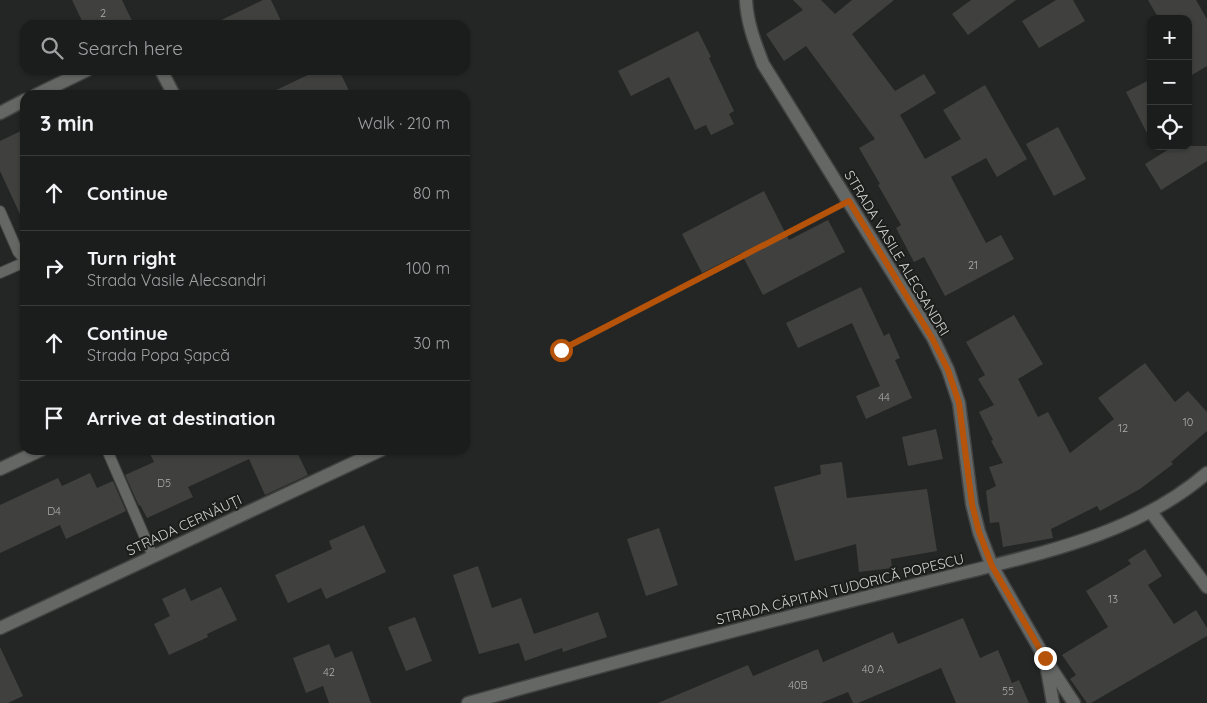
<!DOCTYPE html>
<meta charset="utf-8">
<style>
:root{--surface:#1b1c1c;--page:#242525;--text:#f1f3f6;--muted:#a0a1a3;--line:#393a3b}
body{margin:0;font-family:Quicksand,sans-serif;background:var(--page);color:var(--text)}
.controls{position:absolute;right:15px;top:15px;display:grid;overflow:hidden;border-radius:10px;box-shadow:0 1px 4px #0004}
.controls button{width:45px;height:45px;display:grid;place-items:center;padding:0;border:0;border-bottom:1px solid var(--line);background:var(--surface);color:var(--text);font:25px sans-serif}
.stop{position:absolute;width:15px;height:15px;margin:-11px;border:4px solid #b45309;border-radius:50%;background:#fff}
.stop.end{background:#b45309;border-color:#fff;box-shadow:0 1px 5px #0008}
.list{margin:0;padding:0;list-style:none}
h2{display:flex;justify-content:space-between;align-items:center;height:65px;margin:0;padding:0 20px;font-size:21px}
h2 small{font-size:16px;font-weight:400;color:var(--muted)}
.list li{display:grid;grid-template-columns:32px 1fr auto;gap:15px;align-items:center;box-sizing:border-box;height:75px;padding:0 20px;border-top:1px solid var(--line)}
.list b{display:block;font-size:19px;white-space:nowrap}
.list p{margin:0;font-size:16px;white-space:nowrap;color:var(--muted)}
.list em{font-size:16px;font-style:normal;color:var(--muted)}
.icon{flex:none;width:28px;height:28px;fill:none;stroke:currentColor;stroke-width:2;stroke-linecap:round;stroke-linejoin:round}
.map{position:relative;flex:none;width:1207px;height:703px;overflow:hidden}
.search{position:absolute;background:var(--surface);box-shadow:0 1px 4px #0004;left:20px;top:20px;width:450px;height:55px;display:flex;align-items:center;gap:12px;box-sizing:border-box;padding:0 18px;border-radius:15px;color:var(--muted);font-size:19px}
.panel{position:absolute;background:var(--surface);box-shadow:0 1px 4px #0004;left:20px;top:90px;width:450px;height:365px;border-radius:15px}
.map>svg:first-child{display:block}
.building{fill:#40403e}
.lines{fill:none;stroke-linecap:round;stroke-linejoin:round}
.lane-casing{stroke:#414241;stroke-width:12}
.street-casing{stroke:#414241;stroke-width:15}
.path{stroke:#6c6d6c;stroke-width:3;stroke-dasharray:1 4;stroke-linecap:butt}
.lane{stroke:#656765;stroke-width:10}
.street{stroke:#656765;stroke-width:12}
.route{stroke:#b45309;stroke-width:6}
.labels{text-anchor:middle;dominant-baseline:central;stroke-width:4;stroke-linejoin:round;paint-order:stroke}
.number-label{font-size:11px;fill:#adaeac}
.street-label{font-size:14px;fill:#d1d2d1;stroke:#1b1d1b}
</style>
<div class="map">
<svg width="1207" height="703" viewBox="0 0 1207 703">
<rect width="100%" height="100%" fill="#242625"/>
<!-- building -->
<path class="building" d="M 72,0 L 122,0 L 134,25 L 84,25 Z
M 263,0 L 271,0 L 283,25 L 211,25 Z
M 793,0 L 821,0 L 835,14 L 852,0 L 894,0 L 852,34 L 895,91 L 924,74 L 936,93 L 900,115 L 925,159 L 961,139 L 943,110 L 985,85 L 1027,159 L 997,177 L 986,158 L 951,177 L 986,243 L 1001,235 L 1014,259 L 945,296 L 924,257 L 914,262 L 896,228 L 901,225 L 878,185 L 880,184 L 859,148 L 875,139 L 806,46 L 784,61 L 766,34 L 803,10 Z
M 971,0 L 1016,0 L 968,35 L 952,14 Z
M 1056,0 L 1073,0 L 1085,21 L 1039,48 L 1022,21 Z
M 1148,0 L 1196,0 L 1207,19 L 1207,66 L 1192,75 L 1188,68 L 1188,19 L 1159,19 Z
M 698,31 L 711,57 L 709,58 L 734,111 L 729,114 L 734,124 L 711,135 L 706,125 L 695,130 L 669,77 L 631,96 L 618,71 Z
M 318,70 L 339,70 L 351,95 L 266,95 Z
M 1151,79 L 1151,141 L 1126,92 Z
M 1058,127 L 1086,179 L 1054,196 L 1026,144 Z
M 25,129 L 25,225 L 0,171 L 0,141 Z
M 1174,146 L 1207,146 L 1207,161 L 1161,190 L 1145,164 Z
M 764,191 L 789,240 L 828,220 L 845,252 L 763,295 L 741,253 L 702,273 L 682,234 Z
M 861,287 L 884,336 L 889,333 L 900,358 L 895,360 L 912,398 L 866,419 L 856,396 L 880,386 L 852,323 L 798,348 L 786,323 Z
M 1014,315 L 1043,364 L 1018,379 L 1038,417 L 1048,412 L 1070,453 L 1114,419 L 1098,398 L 1145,363 L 1175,402 L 1188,391 L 1207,412 L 1207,431 L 1171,462 L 1173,464 L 1140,489 L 1100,511 L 1097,506 L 1051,529 L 1053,538 L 1003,547 L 999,522 L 990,523 L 986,491 L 996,486 L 989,467 L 1003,463 L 991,441 L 993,440 L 979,412 L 994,405 L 978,379 L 985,375 L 966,342 Z
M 936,429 L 943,459 L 908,466 L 902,437 Z
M 148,450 L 296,450 L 308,475 L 265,495 L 249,459 L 188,487 L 193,497 L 147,518 L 140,505 L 139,506 L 125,475 L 154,462 Z
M 842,462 L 847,498 L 927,489 L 937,551 L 891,559 L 892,568 L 859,572 L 856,544 L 795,561 L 774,487 L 821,474 L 820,465 Z
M 90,473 L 97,488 L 113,481 L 126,511 L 66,539 L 60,525 L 0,553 L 0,505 L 58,478 L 62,486 Z
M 364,525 L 386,572 L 326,599 L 321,588 L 288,603 L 275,575 L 332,549 L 329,541 Z
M 659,528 L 678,585 L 646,596 L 627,539 Z
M 1145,549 L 1162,576 L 1148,585 L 1174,624 L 1196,610 L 1207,628 L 1207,636 L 1091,703 L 1087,703 L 1070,679 L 1076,675 L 1062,655 L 1108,627 L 1086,591 L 1131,564 L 1128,560 Z
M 478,566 L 492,608 L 521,598 L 534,634 L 598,612 L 607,637 L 563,652 L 562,648 L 525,661 L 519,643 L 479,654 L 453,575 Z
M 221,587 L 237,620 L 207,634 L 208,637 L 169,655 L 154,624 L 170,616 L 162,599 L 185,588 L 191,601 Z
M 415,617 L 432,661 L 406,671 L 388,627 Z
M 963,618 L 980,658 L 998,650 L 1012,683 L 1019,680 L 1029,703 L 956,703 L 941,668 L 858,703 L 853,703 L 848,692 L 821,703 L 658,703 L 748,665 L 753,676 L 818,649 L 823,662 L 893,632 L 898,644 Z
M 329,644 L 335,658 L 352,651 L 371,703 L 329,703 L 323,686 L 306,693 L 293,658 Z
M 0,647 L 23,696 L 8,703 L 0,703 Z"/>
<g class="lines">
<defs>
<path id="lane" d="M 0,211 L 18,252 L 25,260
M 0,273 L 25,262
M 107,450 L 153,556"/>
<path id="street" d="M 746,0 C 747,23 755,43 763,64 L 933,338 L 948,370 L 959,403 L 972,504 L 979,532 L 992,566 L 1045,658 L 1053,703
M 161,70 L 174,95
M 36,95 L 87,70
M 0,113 L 25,100
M 0,469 L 41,450
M 1151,512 L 1207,587
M 0,628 L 381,450
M 1049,665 L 1074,703
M 468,703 C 581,672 694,640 808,612 C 861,598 914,585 967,572 C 1051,551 1140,531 1207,473"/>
</defs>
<!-- lane casing -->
<use href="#lane" class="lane-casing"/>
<!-- street casing -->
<use href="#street" class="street-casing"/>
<!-- path -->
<path class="path" d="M 561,350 L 832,210"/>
<!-- lane -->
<use href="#lane" class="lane"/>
<!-- street -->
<use href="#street" class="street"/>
</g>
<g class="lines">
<!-- route -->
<path class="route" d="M 561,350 L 849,201 L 932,338 L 948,370 L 959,403 L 972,504 L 979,532 L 992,566 L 1045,658"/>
</g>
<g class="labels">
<!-- number labels -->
<g class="number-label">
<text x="103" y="13">2</text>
<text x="973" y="265">21</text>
<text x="884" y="397">44</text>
<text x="1188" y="422">10</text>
<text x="1123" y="428">12</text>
<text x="164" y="483">D5</text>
<text x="54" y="511">D4</text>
<text x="1113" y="599">13</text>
<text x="873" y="669">40 A</text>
<text x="329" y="672">42</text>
<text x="798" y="685">40B</text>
<text x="1008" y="691">55</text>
</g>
<!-- street labels -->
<g class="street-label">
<text transform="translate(897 253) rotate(59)">STRADA VASILE ALECSANDRI</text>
<text transform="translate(184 525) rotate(-25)">STRADA CERNĂUȚI</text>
<text transform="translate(840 589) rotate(-14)">STRADA CĂPITAN TUDORICĂ POPESCU</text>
</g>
</g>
</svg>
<div class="controls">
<button>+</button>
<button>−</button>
<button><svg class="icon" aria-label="locate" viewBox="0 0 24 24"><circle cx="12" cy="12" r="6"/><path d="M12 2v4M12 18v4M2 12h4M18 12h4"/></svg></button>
</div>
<div class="stop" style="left:561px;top:350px"></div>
<div class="stop end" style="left:1045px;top:658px"></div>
<div class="search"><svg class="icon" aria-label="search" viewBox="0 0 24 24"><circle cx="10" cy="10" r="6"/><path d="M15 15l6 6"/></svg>Search here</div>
<section class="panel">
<h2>3 min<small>Walk · 210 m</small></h2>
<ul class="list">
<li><svg class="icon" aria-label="ahead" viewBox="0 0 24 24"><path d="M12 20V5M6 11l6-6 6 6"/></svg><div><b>Continue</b></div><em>80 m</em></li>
<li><svg class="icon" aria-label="right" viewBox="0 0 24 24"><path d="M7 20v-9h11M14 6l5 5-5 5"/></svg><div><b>Turn right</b><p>Strada Vasile Alecsandri</p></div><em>100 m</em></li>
<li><svg class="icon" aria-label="ahead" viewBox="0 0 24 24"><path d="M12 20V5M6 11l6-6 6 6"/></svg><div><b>Continue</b><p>Strada Popa Șapcă</p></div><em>30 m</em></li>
<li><svg class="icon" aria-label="arrive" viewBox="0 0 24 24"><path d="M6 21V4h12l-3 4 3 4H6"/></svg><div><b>Arrive at destination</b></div></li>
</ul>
</section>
</div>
